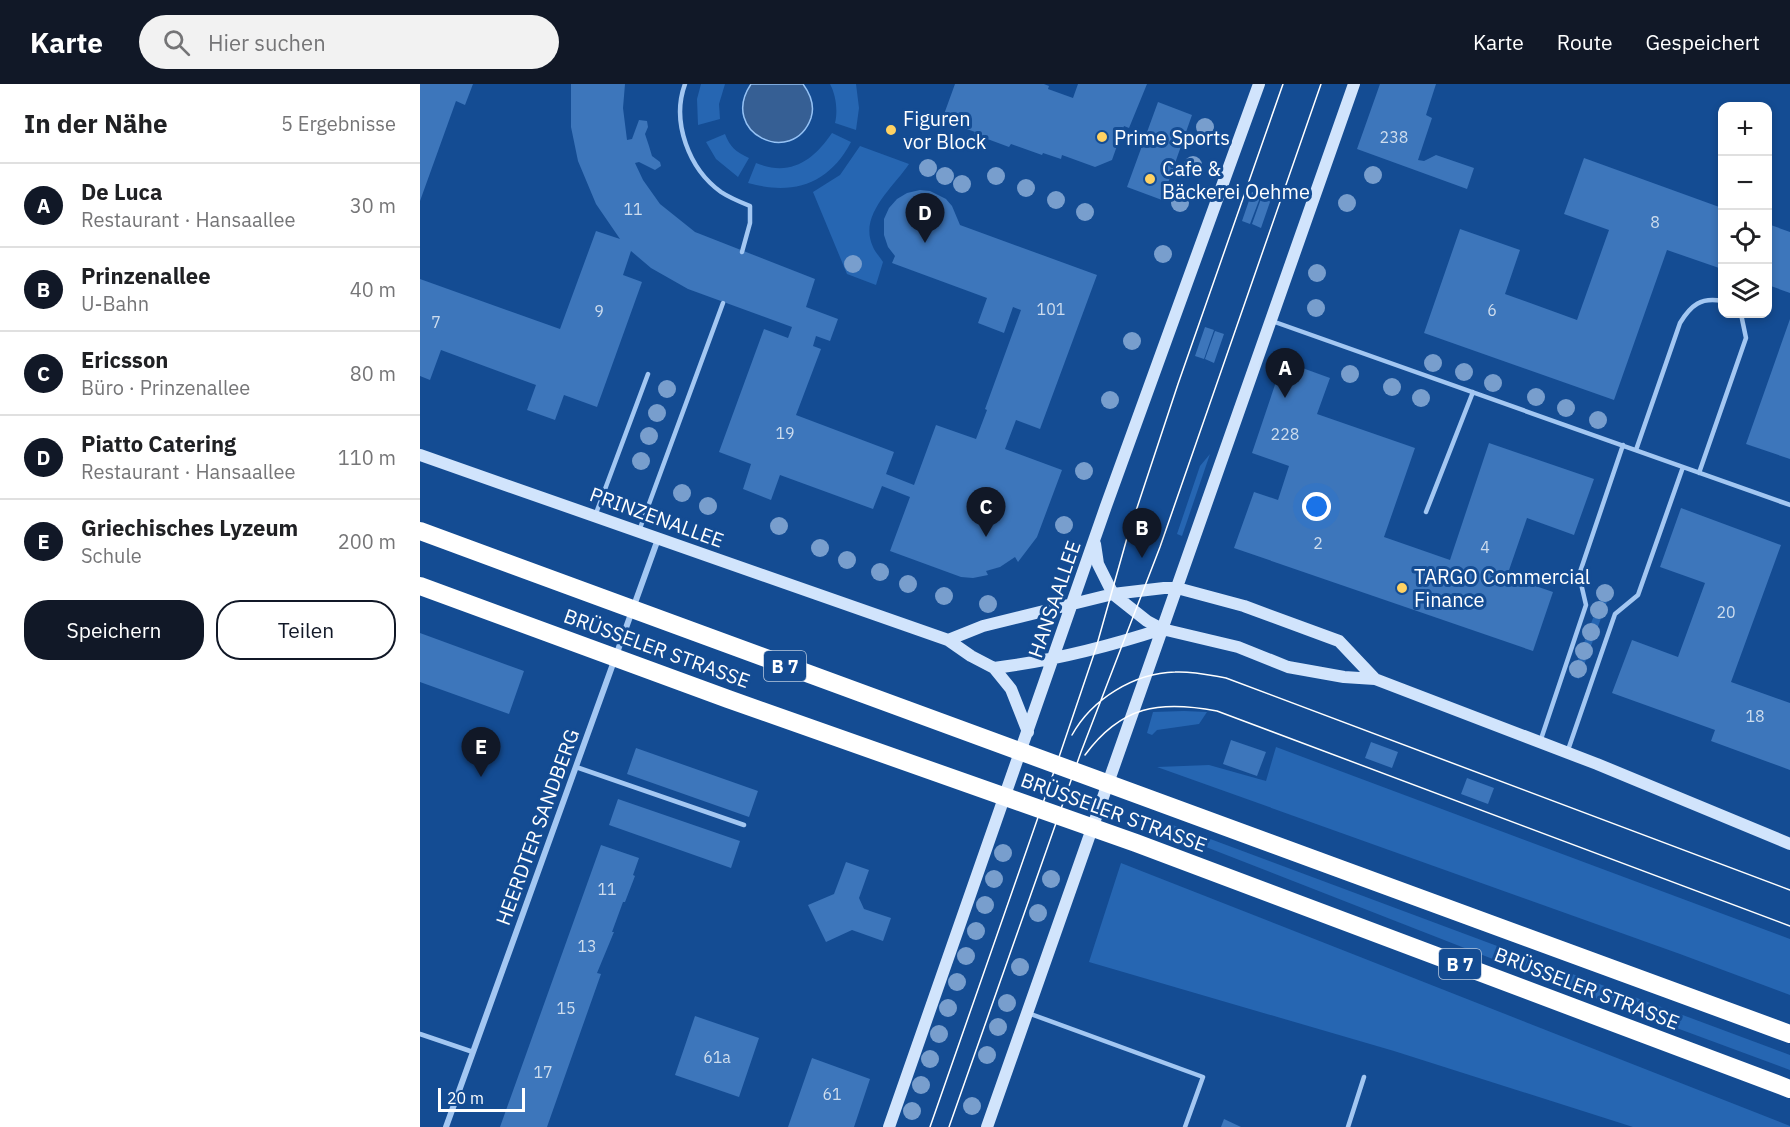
<!DOCTYPE html>
<html lang="de">
<meta charset="utf-8">
<style>
:root{--surface:#fff;--page:#f2f2f2;--text:#202124;--muted:#757577;--line:#e0e0e0;--accent:#111827}
body{margin:0;font-family:"IBM Plex Sans",sans-serif;background:var(--page);color:var(--text)}
.controls{position:absolute;right:18px;top:18px;display:grid;overflow:hidden;border-radius:12px;box-shadow:0 3px 9px #0003}
.controls button{width:54px;height:54px;display:grid;place-items:center;padding:0;border:0;border-bottom:2px solid var(--line);background:var(--surface);color:var(--text);font:30px sans-serif}
.scale{position:absolute;left:18px;bottom:15px;width:87px;box-sizing:border-box;padding-left:6px;border:3px solid #fff;border-top:0;font-size:16px;line-height:21px;white-space:nowrap;color:#fff;-webkit-text-stroke:4px #144c93;paint-order:stroke}
.you{position:absolute;left:897px;top:423px;width:21px;height:21px;margin:-15px;border:4px solid #fff;border-radius:50%;background:#1a73e8;box-shadow:0 0 0 9px #1a73e833}
.badge{display:grid;place-items:center;width:39px;height:39px;border-radius:50%;background:var(--accent);color:#fff;font-size:20px;font-weight:700}
.pin{position:absolute;translate:-50% -50px;filter:drop-shadow(0 2px 3px #0008)}
.pin::after{content:'';position:absolute;top:32px;width:21px;height:18px;background:inherit;clip-path:polygon(0 0,100% 0,50% 100%)}
.list{margin:0;padding:0;list-style:none}
h2{display:flex;justify-content:space-between;align-items:center;height:78px;margin:0;padding:0 24px;font-size:26px}
h2 small{font-size:20px;font-weight:400;color:var(--muted)}
.list li{display:grid;grid-template-columns:39px 1fr auto;gap:18px;align-items:center;box-sizing:border-box;height:84px;padding:0 24px;border-top:2px solid var(--line)}
.list b{display:block;font-size:22px;white-space:nowrap}
.list p{margin:0;font-size:20px;white-space:nowrap;color:var(--muted)}
.list em{font-size:20px;font-style:normal;color:var(--muted)}
.actions{display:flex;gap:12px;padding:18px 24px}
.actions a{flex:1;padding:14px 0;border:2px solid var(--accent);border-radius:24px;text-align:center;font-size:21px;color:var(--accent)}
.actions .main{background:var(--accent);color:#fff}
.icon{flex:none;width:33px;height:33px;fill:none;stroke:currentColor;stroke-width:2;stroke-linecap:round;stroke-linejoin:round}
.map{position:relative;flex:none;width:1370px;height:1043px;overflow:hidden}
header{display:flex;align-items:center;gap:36px;box-sizing:border-box;height:84px;padding:0 30px;background:var(--accent);color:#fff}
header strong{font-size:28px}
nav{display:flex;gap:33px;margin-inline-start:auto;font-size:21px}
.search{width:420px;height:54px;background:var(--page);display:flex;align-items:center;gap:15px;box-sizing:border-box;padding:0 21px;border-radius:33px;color:var(--muted);font-size:22px}
main{display:flex}
aside{flex:1;background:var(--surface)}
.map>svg:first-child{display:block}
.green{fill:#2666b2}
.water{fill:#365f94;stroke:#95c2f5;stroke-width:1.5}
.building{fill:#3d76bb}
.lines{fill:none;stroke-linecap:round;stroke-linejoin:round}
.lane{stroke:#a3c7f2;stroke-width:4.5}
.street{stroke:#a3c7f2;stroke-width:6}
.secondary{stroke:#d1e4fc;stroke-width:12}
.highway{stroke:#fff;stroke-width:18}
.tram{stroke:#fff;stroke-width:1.5}
.tree{fill:#789ecd}
.poi-dot{fill:#ffd263;stroke:#144c93;stroke-width:2}
.labels{text-anchor:middle;dominant-baseline:central;stroke-width:6;stroke-linejoin:round;paint-order:stroke}
.number-label{font-size:16px;fill:#ceddee}
.shield{fill:#144c93;stroke:#b8c9df;stroke-width:1.5}
.shield-label{font-size:18px;font-weight:bold;fill:#fff}
.poi-label{font-size:20px;fill:#fff;stroke:#144c93;text-anchor:start}
.street-label{font-size:20px;fill:#fff;stroke:#144c93}
</style>
<header>
<strong>Karte</strong>
<div class="search"><svg class="icon" aria-label="search" viewBox="0 0 24 24"><circle cx="10" cy="10" r="6"/><path d="M15 15l6 6"/></svg>Hier suchen</div>
<nav><a>Karte</a><a>Route</a><a>Gespeichert</a></nav>
</header>
<main>
<aside>
<h2>In der Nähe<small>5 Ergebnisse</small></h2>
<ul class="list">
<li><span class="badge">A</span><div><b>De Luca</b><p>Restaurant · Hansaallee</p></div><em>30 m</em></li>
<li><span class="badge">B</span><div><b>Prinzenallee</b><p>U-Bahn</p></div><em>40 m</em></li>
<li><span class="badge">C</span><div><b>Ericsson</b><p>Büro · Prinzenallee</p></div><em>80 m</em></li>
<li><span class="badge">D</span><div><b>Piatto Catering</b><p>Restaurant · Hansaallee</p></div><em>110 m</em></li>
<li><span class="badge">E</span><div><b>Griechisches Lyzeum</b><p>Schule</p></div><em>200 m</em></li>
</ul>
<div class="actions"><a class="main">Speichern</a><a>Teilen</a></div>
</aside>
<div class="map">
<svg width="1370" height="1043" viewBox="0 0 1370 1043">
<rect width="100%" height="100%" fill="#144c93"/>
<!-- green -->
<path class="green" d="M 281,0 L 305,0 L 299,20 L 300,35 L 278,41 L 277,15 Z
M 410,0 L 436,0 L 439,24 L 436,46 L 415,39 C 418,27 416,11 410,0 Z
M 412,49 L 431,58 C 409,100 373,112 328,99 L 336,79 C 370,93 393,77 412,49 Z
M 305,50 C 310,63 316,68 329,74 L 318,93 L 296,75 L 286,58 Z
M 440,62 L 489,80 C 473,104 438,131 453,163 C 455,168 460,173 463,178 L 456,201 L 427,190 L 393,108 L 420,91 Z
M 790,370 L 762,452 L 757,450 L 780,382 Z
M 1185,501 L 1192,504 L 1159,595 L 1152,592 Z
M 764,627 L 787,628 L 779,640 L 737,646 L 732,651 L 727,649 L 733,628 Z
M 856,663 L 1370,855 L 1370,911 L 1260,870 L 737,683 L 789,681 L 846,697 Z
M 750,740 L 1370,971 L 1370,986 L 1124,895 L 750,749 Z
M 701,779 L 1370,1042 L 1370,1043 L 1213,1043 L 974,967 L 669,878 Z"/>
<!-- water -->
<path class="water" d="M 331,0 L 383,0 C 391,11 395,22 391,34 C 373,84 298,49 331,0 Z"/>
<!-- building -->
<path class="building" d="M 0,0 L 53,0 L 45,21 L 36,17 L 0,117 Z
M 151,0 L 205,0 L 203,24 L 207,56 L 212,55 L 219,36 L 227,37 L 228,43 L 225,50 L 229,62 L 232,72 L 240,78 L 241,82 L 235,86 L 219,78 L 215,79 L 223,96 L 240,120 L 275,148 L 395,195 L 386,223 L 418,235 L 410,257 L 396,252 L 393,262 L 401,265 L 376,331 L 474,368 L 466,390 L 494,401 L 516,341 L 556,355 L 567,326 L 565,325 L 601,226 L 593,223 L 584,249 L 558,239 L 567,214 L 472,179 L 475,172 L 468,163 L 464,151 L 464,135 L 469,124 L 477,115 L 487,109 L 500,106 L 510,107 L 526,115 L 532,122 L 540,141 L 677,191 L 620,345 L 596,336 L 585,365 L 642,386 L 617,453 L 598,478 L 595,473 L 580,483 L 566,487 L 568,491 L 553,494 L 541,493 L 470,467 L 490,413 L 462,402 L 453,425 L 360,391 L 351,416 L 323,405 L 331,380 L 299,368 L 344,245 L 368,254 L 372,243 L 268,205 L 231,184 L 211,167 L 203,191 L 222,198 L 177,323 L 144,311 L 135,336 L 107,326 L 116,301 L 21,266 L 10,296 L 0,292 L 0,195 L 140,245 L 176,147 L 200,155 L 176,120 L 158,77 L 151,43 Z
M 535,0 L 624,0 L 629,2 L 628,5 L 653,14 L 658,0 L 727,0 L 709,44 L 704,42 L 692,76 L 675,83 L 642,71 L 641,75 L 623,69 L 622,71 L 591,60 L 589,63 L 554,50 L 555,48 L 539,42 L 539,39 L 523,33 Z
M 960,0 L 1016,0 L 1006,31 L 1012,34 L 998,76 L 1004,77 L 1016,71 L 1054,84 L 1047,105 L 937,65 Z
M 738,18 L 772,31 L 742,116 L 707,103 Z
M 1164,74 L 1302,124 L 1302,185 L 1247,166 L 1194,316 L 1004,249 L 1040,145 L 1100,166 L 1085,210 L 1157,236 L 1189,146 L 1144,130 Z
M 832,108 L 841,111 L 830,140 L 822,137 Z
M 842,112 L 851,115 L 841,144 L 832,140 Z
M 1348,140 L 1370,148 L 1370,209 L 1348,201 Z
M 1370,235 L 1370,375 L 1326,360 Z
M 785,243 L 794,246 L 784,275 L 775,272 Z
M 795,247 L 804,250 L 794,279 L 785,275 Z
M 863,277 L 910,294 L 897,330 L 995,364 L 964,453 L 1030,476 L 1069,359 L 1174,395 L 1154,451 L 1107,434 L 1087,492 L 1133,508 L 1113,567 L 814,464 L 834,408 L 858,416 L 869,382 L 832,369 Z
M 1261,424 L 1361,461 L 1311,598 L 1370,619 L 1370,686 L 1291,657 L 1295,646 L 1192,609 L 1212,556 L 1258,573 L 1285,499 L 1240,483 Z
M 0,549 L 104,587 L 89,630 L 0,598 Z
M 811,656 L 846,668 L 837,692 L 803,680 Z
M 951,658 L 978,668 L 972,684 L 945,674 Z
M 216,664 L 338,707 L 329,733 L 207,690 Z
M 1047,694 L 1074,704 L 1068,720 L 1041,710 Z
M 198,715 L 320,757 L 311,784 L 189,741 Z
M 181,761 L 219,774 L 213,791 L 215,792 L 205,818 L 203,818 L 192,848 L 194,848 L 177,889 L 181,890 L 158,955 L 127,1043 L 80,1043 Z
M 426,778 L 449,786 L 439,814 L 444,825 L 471,834 L 463,857 L 432,846 L 406,858 L 388,821 L 414,810 Z
M 275,932 L 339,954 L 319,1013 L 255,991 Z
M 392,974 L 450,995 L 434,1043 L 368,1043 Z
M 804,1035 L 821,1043 L 801,1043 Z"/>
<g class="lines">
<!-- lane -->
<path class="lane" d="M 265,0 C 251,38 269,85 301,108 C 310,114 320,118 330,122 L 330,139 L 322,168
M 852,237 L 1370,421
M 1216,366 L 1260,239 C 1271,221 1281,213 1302,217
M 1279,389 L 1326,254 L 1321,230
M 1006,428 L 1053,308
M 175,432 L 228,290
M 219,447 L 303,219
M 1120,658 L 1166,521 L 1159,491 L 1203,361
M 1148,666 L 1195,530 L 1218,511 L 1263,383
M 156,683 L 324,741
M 608,929 L 783,993 L 765,1043
M 0,950 L 53,968
M 928,1043 L 944,993"/>
<!-- street -->
<path class="street" d="M 26,1043 L 238,455"/>
<!-- secondary -->
<path class="secondary" d="M 0,371 L 528,556 L 551,572 L 574,584 L 591,605 L 608,648
M 675,460 L 678,480 L 693,510 L 727,537 L 742,545 L 818,563 L 868,583 L 924,593 L 955,595 L 1177,680 L 1370,760
M 528,556 L 563,542 L 693,510 L 744,504 L 757,504 L 824,522 L 919,557 L 955,595
M 574,584 C 631,577 687,563 742,545
M 469,1043 L 686,422 L 839,0
M 567,1043 L 934,0"/>
<!-- highway -->
<path class="highway" d="M 0,447 L 1370,950
M 0,502 L 308,615 L 716,759 L 1370,1005"/>
<!-- tram -->
<path class="tram" d="M 652,651 C 672,615 714,589 755,588 C 773,587 789,591 806,594 L 1370,806
M 665,671 C 701,622 739,616 797,627 L 1370,842
M 510,1043 L 638,676 L 676,564 L 707,454 L 758,300 L 863,0
M 529,1043 L 661,668 L 740,463 L 901,0"/>
</g>
<!-- trees -->
<g class="tree">
<circle cx="785" cy="43" r="9"/>
<circle cx="773" cy="81" r="9"/>
<circle cx="508" cy="84" r="9"/>
<circle cx="953" cy="91" r="9"/>
<circle cx="525" cy="92" r="9"/>
<circle cx="576" cy="92" r="9"/>
<circle cx="542" cy="100" r="9"/>
<circle cx="606" cy="104" r="9"/>
<circle cx="636" cy="116" r="9"/>
<circle cx="760" cy="119" r="9"/>
<circle cx="927" cy="119" r="9"/>
<circle cx="665" cy="128" r="9"/>
<circle cx="743" cy="170" r="9"/>
<circle cx="433" cy="180" r="9"/>
<circle cx="897" cy="189" r="9"/>
<circle cx="896" cy="224" r="9"/>
<circle cx="712" cy="257" r="9"/>
<circle cx="1013" cy="279" r="9"/>
<circle cx="1044" cy="288" r="9"/>
<circle cx="930" cy="290" r="9"/>
<circle cx="1073" cy="299" r="9"/>
<circle cx="972" cy="303" r="9"/>
<circle cx="247" cy="305" r="9"/>
<circle cx="1116" cy="313" r="9"/>
<circle cx="1001" cy="314" r="9"/>
<circle cx="690" cy="316" r="9"/>
<circle cx="1146" cy="324" r="9"/>
<circle cx="237" cy="329" r="9"/>
<circle cx="1178" cy="336" r="9"/>
<circle cx="229" cy="352" r="9"/>
<circle cx="221" cy="377" r="9"/>
<circle cx="664" cy="387" r="9"/>
<circle cx="262" cy="409" r="9"/>
<circle cx="288" cy="422" r="9"/>
<circle cx="644" cy="441" r="9"/>
<circle cx="359" cy="442" r="9"/>
<circle cx="400" cy="464" r="9"/>
<circle cx="427" cy="476" r="9"/>
<circle cx="460" cy="488" r="9"/>
<circle cx="488" cy="500" r="9"/>
<circle cx="1185" cy="509" r="9"/>
<circle cx="524" cy="512" r="9"/>
<circle cx="568" cy="520" r="9"/>
<circle cx="1179" cy="526" r="9"/>
<circle cx="1171" cy="548" r="9"/>
<circle cx="1164" cy="567" r="9"/>
<circle cx="1158" cy="585" r="9"/>
<circle cx="583" cy="769" r="9"/>
<circle cx="574" cy="795" r="9"/>
<circle cx="631" cy="795" r="9"/>
<circle cx="565" cy="821" r="9"/>
<circle cx="618" cy="829" r="9"/>
<circle cx="556" cy="847" r="9"/>
<circle cx="546" cy="872" r="9"/>
<circle cx="600" cy="883" r="9"/>
<circle cx="537" cy="898" r="9"/>
<circle cx="587" cy="919" r="9"/>
<circle cx="528" cy="924" r="9"/>
<circle cx="578" cy="943" r="9"/>
<circle cx="519" cy="950" r="9"/>
<circle cx="567" cy="971" r="9"/>
<circle cx="510" cy="975" r="9"/>
<circle cx="501" cy="1001" r="9"/>
<circle cx="552" cy="1022" r="9"/>
<circle cx="492" cy="1027" r="9"/>
</g>
<!-- markers -->
<g class="poi-dot">
<circle cx="471" cy="46" r="6"/>
<circle cx="682" cy="53" r="6"/>
<circle cx="730" cy="95" r="6"/>
<circle cx="982" cy="504" r="6"/>
</g>
<g class="labels">
<!-- number labels -->
<g class="number-label">
<text x="974" y="53">238</text>
<text x="213" y="125">11</text>
<text x="1235" y="138">8</text>
<text x="631" y="225">101</text>
<text x="1072" y="226">6</text>
<text x="179" y="227">9</text>
<text x="16" y="238">7</text>
<text x="365" y="349">19</text>
<text x="865" y="350">228</text>
<text x="898" y="459">2</text>
<text x="1065" y="463">4</text>
<text x="1306" y="528">20</text>
<text x="1335" y="632">18</text>
<text x="187" y="805">11</text>
<text x="167" y="862">13</text>
<text x="146" y="924">15</text>
<text x="297" y="973">61a</text>
<text x="123" y="988">17</text>
<text x="412" y="1010">61</text>
</g>
<!-- shield labels -->
<g class="shield">
<rect x="344" y="567" width="42" height="30" rx="4.5"/>
<rect x="1019" y="865" width="42" height="30" rx="4.5"/>
</g>
<g class="shield-label">
<text x="365" y="582">B 7</text>
<text x="1040" y="880">B 7</text>
</g>
<!-- poi labels -->
<g class="poi-label">
<text x="483" y="34">Figuren<tspan x="483" dy="23">vor Block</tspan></text>
<text x="694" y="53">Prime Sports</text>
<text x="742" y="84">Cafe &amp;<tspan x="742" dy="23">Bäckerei Oehme</tspan></text>
<text x="994" y="492">TARGO Commercial<tspan x="994" dy="23">Finance</tspan></text>
</g>
<!-- street labels -->
<g class="street-label">
<text transform="translate(237 433) rotate(20)">PRINZENALLEE</text>
<text transform="translate(634 515) rotate(-71)">HANSAALLEE</text>
<text transform="translate(237 564) rotate(20)">BRÜSSELER STRASSE</text>
<text transform="translate(694 728) rotate(20)">BRÜSSELER STRASSE</text>
<text transform="translate(117 743) rotate(-70)">HEERDTER SANDBERG</text>
<text transform="translate(1167 904) rotate(21)">BRÜSSELER STRASSE</text>
</g>
</g>
</svg>
<div class="controls">
<button>+</button>
<button>−</button>
<button><svg class="icon" aria-label="locate" viewBox="0 0 24 24"><circle cx="12" cy="12" r="6"/><path d="M12 2v4M12 18v4M2 12h4M18 12h4"/></svg></button>
<button><svg class="icon" aria-label="layers" viewBox="0 0 24 24"><path d="M12 4l9 5-9 5-9-5zM3 14l9 5 9-5"/></svg></button>
</div>
<div class="scale">20 m</div>
<div class="you"></div>
<div class="pin badge" style="left:865px;top:314px">A</div>
<div class="pin badge" style="left:722px;top:474px">B</div>
<div class="pin badge" style="left:566px;top:453px">C</div>
<div class="pin badge" style="left:505px;top:159px">D</div>
<div class="pin badge" style="left:61px;top:693px">E</div>
</div>
</main>
